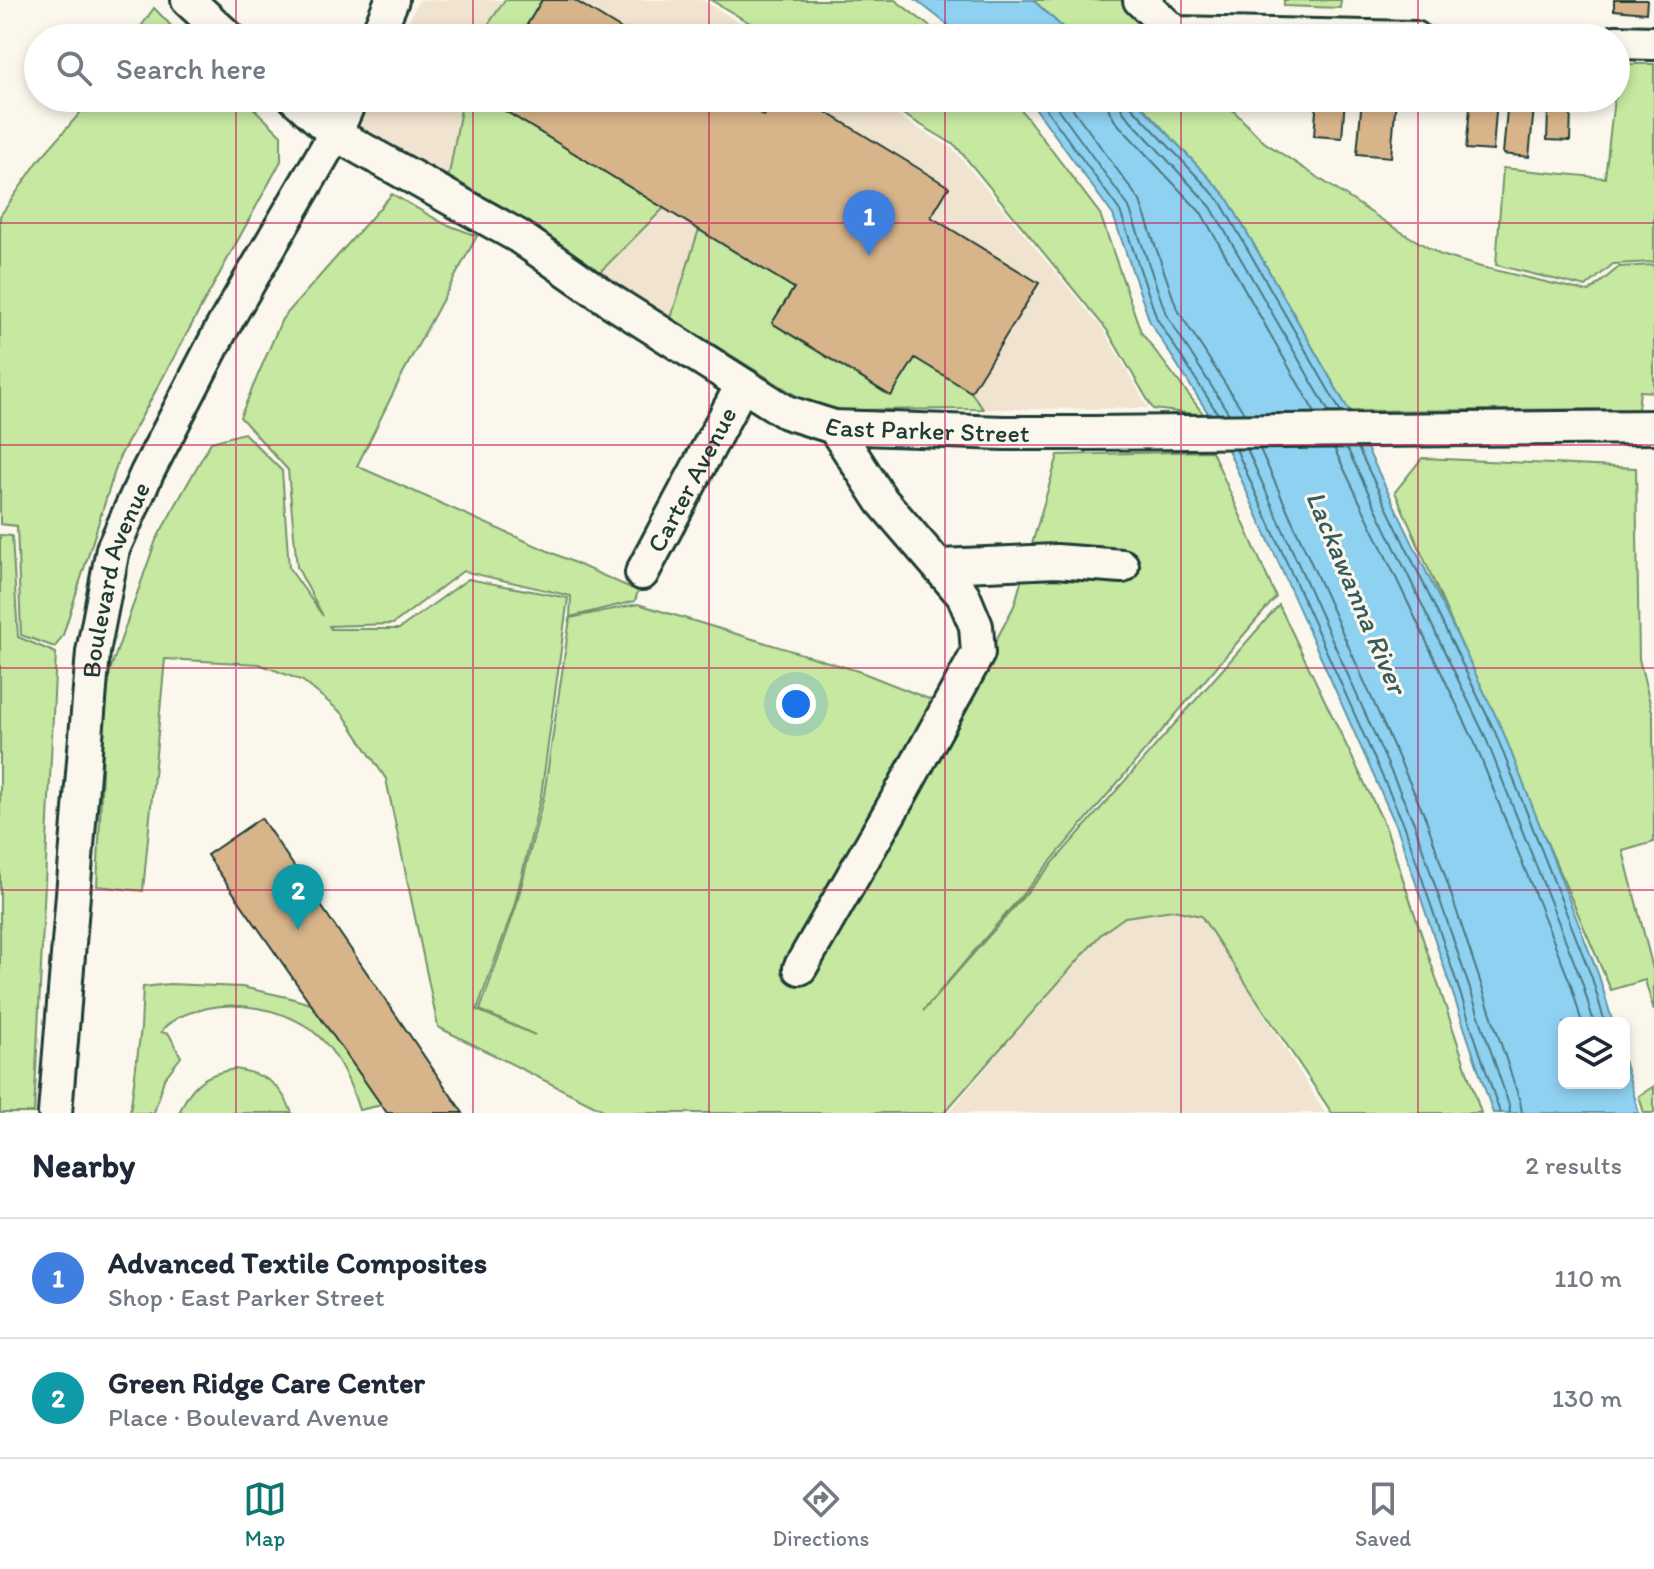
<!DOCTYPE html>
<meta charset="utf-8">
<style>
:root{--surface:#fff;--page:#f2f2f3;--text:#1f2937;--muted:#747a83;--line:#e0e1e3;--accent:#0f766e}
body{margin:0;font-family:Itim,sans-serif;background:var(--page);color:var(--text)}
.controls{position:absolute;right:24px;bottom:24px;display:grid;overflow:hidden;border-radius:12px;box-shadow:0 4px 12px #0003}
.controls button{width:72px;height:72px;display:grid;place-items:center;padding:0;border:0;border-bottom:2px solid var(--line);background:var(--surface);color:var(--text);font:40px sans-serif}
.you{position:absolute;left:796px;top:704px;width:28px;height:28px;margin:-20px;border:6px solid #fff;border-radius:50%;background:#1a73e8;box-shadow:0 0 0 12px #1a73e833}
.badge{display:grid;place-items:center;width:52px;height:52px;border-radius:50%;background:var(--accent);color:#fff;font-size:26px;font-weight:700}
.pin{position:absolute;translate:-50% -66px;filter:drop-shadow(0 2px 4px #0008)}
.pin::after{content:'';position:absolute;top:42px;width:28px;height:24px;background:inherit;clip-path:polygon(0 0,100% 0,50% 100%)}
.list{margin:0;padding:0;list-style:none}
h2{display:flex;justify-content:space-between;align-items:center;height:104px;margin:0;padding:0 32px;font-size:34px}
h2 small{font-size:26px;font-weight:400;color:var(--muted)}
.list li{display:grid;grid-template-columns:52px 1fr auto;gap:24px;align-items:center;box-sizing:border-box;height:120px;padding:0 32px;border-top:2px solid var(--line)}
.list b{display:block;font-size:30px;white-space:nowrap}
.list p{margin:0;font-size:26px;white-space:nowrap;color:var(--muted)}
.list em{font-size:26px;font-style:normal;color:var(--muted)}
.icon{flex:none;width:44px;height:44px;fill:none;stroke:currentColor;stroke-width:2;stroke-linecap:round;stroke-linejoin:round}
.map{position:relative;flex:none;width:1654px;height:1113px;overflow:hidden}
.search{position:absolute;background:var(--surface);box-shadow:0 4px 12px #0003;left:24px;right:24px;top:24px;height:88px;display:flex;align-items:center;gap:20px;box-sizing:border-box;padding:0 28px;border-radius:44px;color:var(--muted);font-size:30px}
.sheet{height:344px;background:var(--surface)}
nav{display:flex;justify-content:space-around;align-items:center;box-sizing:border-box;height:112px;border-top:2px solid var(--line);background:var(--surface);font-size:22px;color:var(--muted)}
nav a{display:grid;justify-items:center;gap:4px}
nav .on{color:var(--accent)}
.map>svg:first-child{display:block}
.built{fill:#f0e3cf}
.green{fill:#c6e8a0;stroke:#72926a;stroke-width:2}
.water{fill:#8fd1f1;stroke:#6296a5;stroke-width:2}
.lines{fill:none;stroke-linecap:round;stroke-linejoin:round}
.shore{stroke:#4c7880;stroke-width:2}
.building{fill:#d8b48a;stroke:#1f3d34;stroke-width:2}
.minor-casing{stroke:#1f3d34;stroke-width:38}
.minor{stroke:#fbf7ec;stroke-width:32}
.grid{fill:none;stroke:#c2185b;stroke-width:2;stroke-opacity:0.55}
.labels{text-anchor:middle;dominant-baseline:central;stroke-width:6;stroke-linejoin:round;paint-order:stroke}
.street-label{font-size:26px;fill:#1f3d34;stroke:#fbf7ec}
.water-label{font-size:28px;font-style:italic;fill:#355b5a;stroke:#fbf7ec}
</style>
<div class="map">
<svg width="1654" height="1113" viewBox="0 0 1654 1113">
<rect width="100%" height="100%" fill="#fbf7ec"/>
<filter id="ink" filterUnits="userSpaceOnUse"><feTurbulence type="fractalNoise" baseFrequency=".0125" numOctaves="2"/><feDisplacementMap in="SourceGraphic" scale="16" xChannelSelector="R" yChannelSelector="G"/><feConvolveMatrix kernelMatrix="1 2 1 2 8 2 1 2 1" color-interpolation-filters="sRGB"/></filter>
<g filter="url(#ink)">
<!-- built -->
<path class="built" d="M 419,0 L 702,0 L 766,38 L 401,38 Z
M 373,98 L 867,98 L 953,149 L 1105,332 L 1148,408 L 833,410 L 805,401 L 360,126 Z
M 1173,910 L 1201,916 L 1219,942 L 1325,1113 L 948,1113 L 1101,934 L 1125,917 Z"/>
<!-- green -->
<path class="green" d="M 505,0 L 542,0 L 519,38 L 479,38 Z
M 711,0 L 895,0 L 945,38 L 775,38 Z
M 1033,0 L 1124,0 L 1162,38 L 1074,38 Z
M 1284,0 L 1341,0 L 1340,8 L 1284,6 Z
M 154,8 L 183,38 L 133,38 Z
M 1618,64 L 1654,64 L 1654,262 L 1613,264 L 1586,287 L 1496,265 L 1503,168 L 1605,178 L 1614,98 L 1616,98 Z
M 93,98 L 243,98 L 281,135 L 281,161 L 119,458 L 63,635 L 55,647 L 21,635 L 17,526 L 0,524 L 0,216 L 39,160 Z
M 463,98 L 484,98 L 664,208 L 602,270 L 600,275 L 448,180 Z
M 876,98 L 1012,98 L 1100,214 L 1141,332 L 1204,415 L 1153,409 L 1107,330 L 956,146 Z
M 1134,98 L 1221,98 L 1264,142 L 1393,227 L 1441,255 L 1481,267 L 1589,292 L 1619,267 L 1654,265 L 1654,392 L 1640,391 L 1638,409 L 1349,411 L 1226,196 Z
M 392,194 L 443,223 L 477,236 L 403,373 L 357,466 L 638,591 L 635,601 L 570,617 L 571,596 L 463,571 L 393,624 L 329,626 L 331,629 L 399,629 L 468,579 L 568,598 L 541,796 L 514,907 L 477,1010 L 535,1035 L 480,1010 L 516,907 L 544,795 L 570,618 L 638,604 L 861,672 L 959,711 L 1014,606 L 1058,455 L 1212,451 L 1276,597 L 923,1011 L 1279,605 L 1386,828 L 1481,1113 L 1332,1113 L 1201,916 L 1173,910 L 1125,917 L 1101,934 L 944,1113 L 609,1113 L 438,1027 L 386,779 L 343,714 L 303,681 L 259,664 L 165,659 L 143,891 L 97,886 L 106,682 L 156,540 L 211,442 L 244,433 L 282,471 L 289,568 L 323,616 L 297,567 L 288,470 L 240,417 L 282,319 Z
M 699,229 L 794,288 L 773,324 L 890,396 L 915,358 L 971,392 L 983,409 L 833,410 L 805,401 L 671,318 Z
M 1422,458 L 1636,468 L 1639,659 L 1653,715 L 1654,842 L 1623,851 L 1654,973 L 1654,1011 L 1645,980 L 1611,990 L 1395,492 Z
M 0,535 L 12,536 L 18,637 L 56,653 L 34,1113 L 0,1113 Z
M 169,984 L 242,987 L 287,997 L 311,1004 L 382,1105 L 359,1110 C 342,1055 318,1018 257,1008 C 241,1005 225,1004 208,1008 C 190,1012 172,1017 161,1032 L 169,1034 L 181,1057 L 164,1079 L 154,1113 L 130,1113 L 141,1028 L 143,987 Z
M 235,1069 C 266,1074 281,1084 292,1113 L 179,1113 C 191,1084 204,1074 235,1069 Z
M 1654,1086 L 1654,1113 L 1644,1113 L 1639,1096 Z"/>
<!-- water -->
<path class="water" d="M 916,0 L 1033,0 L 1074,38 L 965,38 Z
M 1028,98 L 1134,98 L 1226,196 L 1349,411 L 1502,729 L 1599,976 L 1613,1023 L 1564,1023 L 1564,1083 L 1624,1083 L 1624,1060 L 1639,1113 L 1493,1113 L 1398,830 L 1220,432 L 1150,322 L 1113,215 Z"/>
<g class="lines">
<!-- shore -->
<path class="shore" d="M 1038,98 L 1120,211 L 1157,319 L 1218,414
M 1050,98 L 1129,207 L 1166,314 L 1229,414
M 1065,98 L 1140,201 L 1177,309 L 1244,413
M 1107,98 L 1109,110 L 1115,121 L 1202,214 L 1315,413
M 1119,98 L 1120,106 L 1124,113 L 1211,207 L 1329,412
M 1129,98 L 1131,106 L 1220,201 L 1341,412
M 1334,448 L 1474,741 L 1571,985 L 1582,1023
M 1347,448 L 1485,736 L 1582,982 L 1594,1023
M 1358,448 L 1495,732 L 1592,978 L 1605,1023
M 1236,449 L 1405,827 L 1500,1113
M 1247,449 L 1414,823 L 1509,1105 L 1510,1113
M 1260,449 L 1426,819 L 1520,1101 L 1522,1113"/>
</g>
<!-- building -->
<path class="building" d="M 542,0 L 574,0 L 636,38 L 519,38 Z
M 1614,0 L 1647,0 L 1646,13 L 1614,10 Z
M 484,98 L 734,98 L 764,116 L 775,98 L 803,98 L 949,187 L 931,217 L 1039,283 L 971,392 L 915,358 L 891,396 L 772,323 L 794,288 Z
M 1259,98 L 1286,98 L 1285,106 L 1258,103 Z
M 1317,98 L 1345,98 L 1342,138 L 1314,136 Z
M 1362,98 L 1396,98 L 1391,157 L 1357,154 Z
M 1471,98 L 1497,98 L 1493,151 L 1466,149 Z
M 1508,98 L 1535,98 L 1529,157 L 1503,154 Z
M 1548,111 L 1571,111 L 1570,141 L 1547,140 Z
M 261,818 L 463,1113 L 387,1113 L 207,855 Z"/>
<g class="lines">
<defs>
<g id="minor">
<path d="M 188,0 L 229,38"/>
<path d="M 1140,0 L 1175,33 L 1415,38"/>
<path d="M 376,38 L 392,0"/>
<path d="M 1616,42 L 1654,43"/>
<path id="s1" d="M 295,98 L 335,134 L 518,236 L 611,301 L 786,412 L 834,427 L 1004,433 L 1091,433 L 1654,427"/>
<path d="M 940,566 L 1056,561 L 1122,566"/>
<path id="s2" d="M 642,573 L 742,385"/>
<path d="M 800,968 L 901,793 L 978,653 L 976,626 L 963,595 L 882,501 L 834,427"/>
<path id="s3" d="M 55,1113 L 93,652 L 113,549 L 147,473 L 221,330 L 335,134 L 351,98"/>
</g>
</defs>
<!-- minor casing -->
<use href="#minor" class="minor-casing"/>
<!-- minor -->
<use href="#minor" class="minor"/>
</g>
</g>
<!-- grid -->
<path class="grid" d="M 236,0 L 236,38M 473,0 L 473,38M 709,0 L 709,38M 945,0 L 945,38M 1181,0 L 1181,38M 1418,0 L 1418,38M 236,98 L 236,1113M 473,98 L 473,1113M 709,98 L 709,1113M 945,98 L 945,1113M 1181,98 L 1181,1113M 1418,98 L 1418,1113M 0,223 L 1654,223M 0,445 L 1654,445M 0,668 L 1654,668M 0,890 L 1654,890"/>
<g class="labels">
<!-- street labels -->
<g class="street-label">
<text stroke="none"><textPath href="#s1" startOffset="728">East Parker Street</textPath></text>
<text stroke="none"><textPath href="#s2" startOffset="106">Carter Avenue</textPath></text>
<text stroke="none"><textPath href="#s3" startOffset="538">Boulevard Avenue</textPath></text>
</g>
<!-- water labels -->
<g class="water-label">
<text transform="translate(1357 592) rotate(67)">Lackawanna River</text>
</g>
</g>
</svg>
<div class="controls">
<button><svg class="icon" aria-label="layers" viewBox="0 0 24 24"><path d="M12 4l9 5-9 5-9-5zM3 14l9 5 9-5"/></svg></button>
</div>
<div class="you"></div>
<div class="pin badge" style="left:869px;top:256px;background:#3f7fe0">1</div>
<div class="pin badge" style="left:298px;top:930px;background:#0f9aa8">2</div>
<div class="search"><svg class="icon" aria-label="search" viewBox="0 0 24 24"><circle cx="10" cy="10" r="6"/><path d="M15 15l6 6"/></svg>Search here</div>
</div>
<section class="sheet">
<h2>Nearby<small>2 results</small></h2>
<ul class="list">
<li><span class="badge" style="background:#3f7fe0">1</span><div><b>Advanced Textile Composites</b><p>Shop · East Parker Street</p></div><em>110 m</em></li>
<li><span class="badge" style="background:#0f9aa8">2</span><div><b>Green Ridge Care Center</b><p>Place · Boulevard Avenue</p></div><em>130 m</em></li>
</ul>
</section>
<nav>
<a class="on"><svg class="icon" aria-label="map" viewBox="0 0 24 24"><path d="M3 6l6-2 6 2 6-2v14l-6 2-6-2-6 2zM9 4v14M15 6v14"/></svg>Map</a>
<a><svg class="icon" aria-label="directions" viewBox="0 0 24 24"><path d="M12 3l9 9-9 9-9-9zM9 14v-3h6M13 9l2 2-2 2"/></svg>Directions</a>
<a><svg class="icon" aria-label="saved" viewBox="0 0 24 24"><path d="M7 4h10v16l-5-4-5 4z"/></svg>Saved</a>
</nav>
